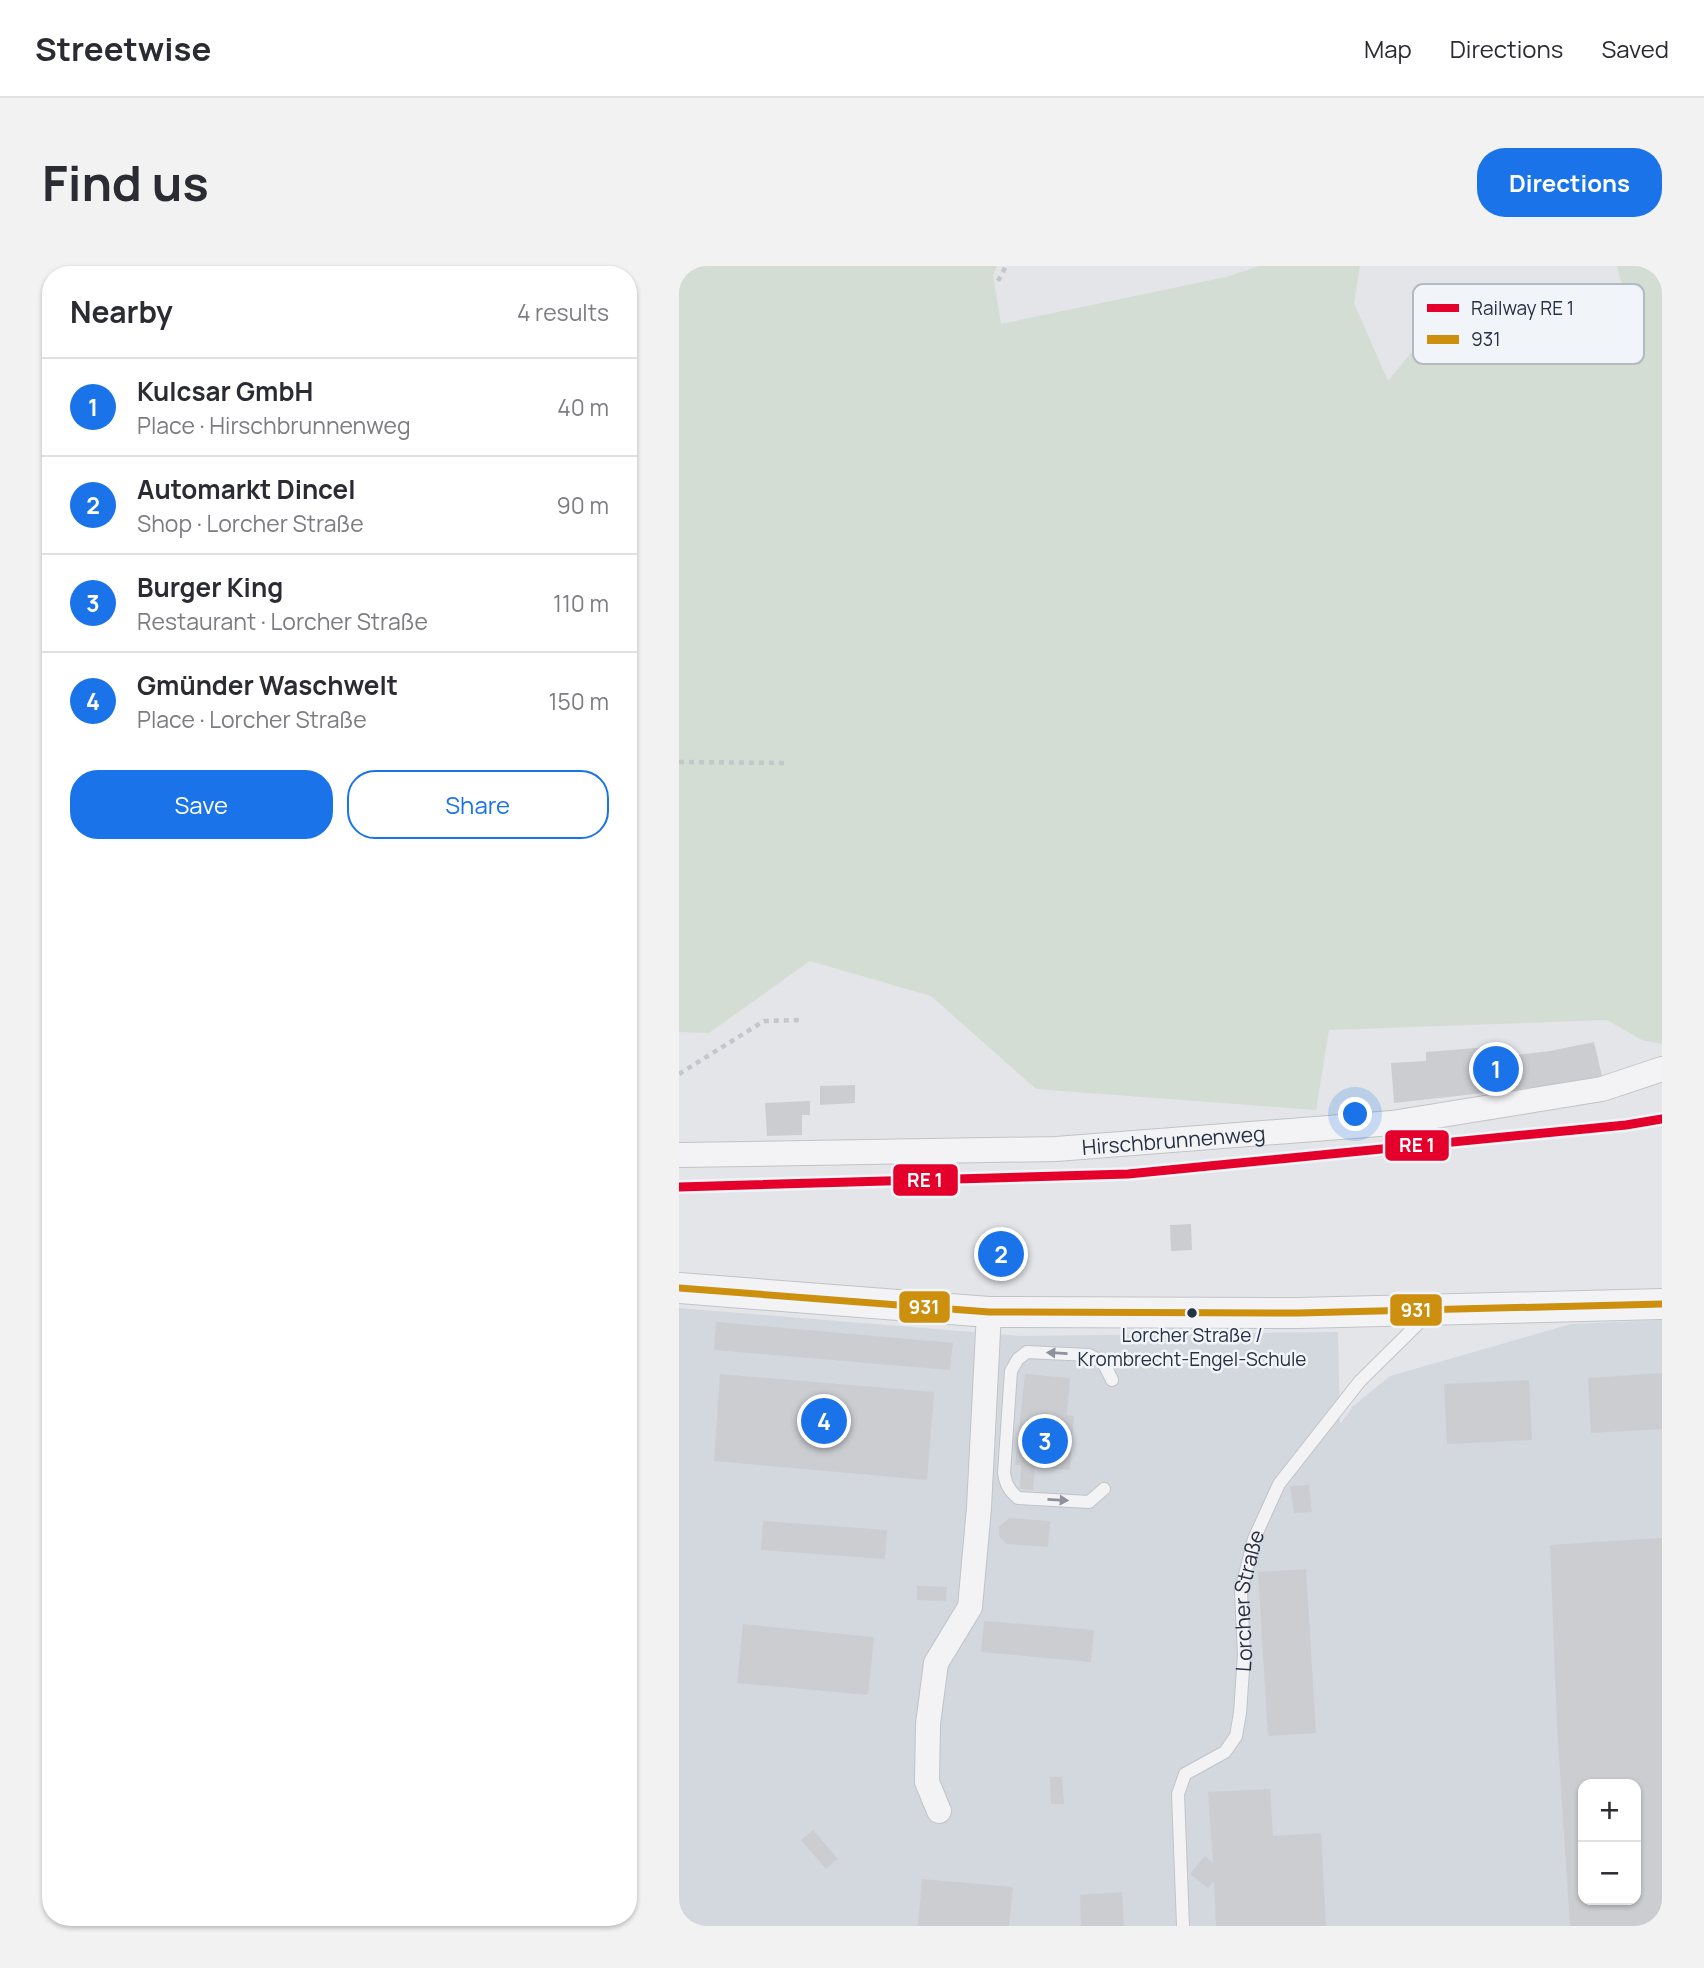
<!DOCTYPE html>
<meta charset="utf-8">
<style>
:root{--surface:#fff;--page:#f2f2f3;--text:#2b2b33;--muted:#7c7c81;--line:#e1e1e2;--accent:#1a73e8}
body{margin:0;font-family:Manrope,sans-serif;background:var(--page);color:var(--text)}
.controls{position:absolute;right:21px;bottom:21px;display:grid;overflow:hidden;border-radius:14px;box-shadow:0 2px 5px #0004}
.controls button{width:63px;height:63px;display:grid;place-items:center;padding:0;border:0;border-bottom:2px solid var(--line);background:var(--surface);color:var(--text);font:35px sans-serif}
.you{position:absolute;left:677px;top:849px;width:24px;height:24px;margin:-18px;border:5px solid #fff;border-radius:50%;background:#1a73e8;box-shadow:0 0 0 10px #1a73e833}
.badge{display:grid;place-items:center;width:46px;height:46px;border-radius:50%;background:var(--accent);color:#fff;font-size:23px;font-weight:700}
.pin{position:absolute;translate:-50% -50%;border:4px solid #fff;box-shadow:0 2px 7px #0006}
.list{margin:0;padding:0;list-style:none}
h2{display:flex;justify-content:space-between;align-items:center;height:91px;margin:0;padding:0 28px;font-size:30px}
h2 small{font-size:23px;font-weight:400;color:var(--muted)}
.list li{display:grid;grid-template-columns:46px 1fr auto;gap:21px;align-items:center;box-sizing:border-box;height:98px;padding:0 28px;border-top:2px solid var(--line)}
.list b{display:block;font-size:26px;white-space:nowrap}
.list p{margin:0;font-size:23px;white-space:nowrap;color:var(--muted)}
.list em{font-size:23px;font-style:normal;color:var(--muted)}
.actions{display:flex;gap:14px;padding:21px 28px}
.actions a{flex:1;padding:16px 0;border:2px solid var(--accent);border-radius:28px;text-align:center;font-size:24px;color:var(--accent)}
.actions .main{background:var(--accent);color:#fff}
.map{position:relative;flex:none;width:983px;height:1660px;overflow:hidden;border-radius:28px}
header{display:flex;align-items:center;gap:42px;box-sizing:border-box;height:98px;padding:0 35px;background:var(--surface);border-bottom:2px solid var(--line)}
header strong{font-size:33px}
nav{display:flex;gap:38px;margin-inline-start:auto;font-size:24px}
.intro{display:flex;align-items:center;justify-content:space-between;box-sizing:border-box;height:168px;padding:0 42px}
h1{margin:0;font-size:49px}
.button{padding:18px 32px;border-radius:28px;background:var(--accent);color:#fff;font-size:24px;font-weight:700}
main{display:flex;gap:42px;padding:0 42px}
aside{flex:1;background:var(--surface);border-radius:28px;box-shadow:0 2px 5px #0004}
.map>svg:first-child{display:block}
.built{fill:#d3d8df;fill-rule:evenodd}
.green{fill:#d3ddd3}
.building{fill:#cbcdd1;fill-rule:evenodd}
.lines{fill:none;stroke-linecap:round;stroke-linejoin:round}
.service-casing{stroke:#c1c3c7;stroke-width:14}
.minor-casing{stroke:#c1c3c7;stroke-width:26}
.tertiary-casing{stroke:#c1c3c7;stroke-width:32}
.path{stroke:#c4c6cc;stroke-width:4.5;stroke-dasharray:5 5;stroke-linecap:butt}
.service{stroke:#f3f3f5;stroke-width:12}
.minor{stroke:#f3f3f5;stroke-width:24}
.tertiary{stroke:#f3f3f5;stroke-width:30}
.bus-1-casing{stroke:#f1f4f8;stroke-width:12}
.bus-1{stroke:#cd8f0e;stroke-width:7}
.rail-1-casing{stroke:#f1f4f8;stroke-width:14}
.rail-1{stroke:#e4002b;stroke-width:9}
.oneway{fill:#8d929d}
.bus-dot{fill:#273145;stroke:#f1f4f8;stroke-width:2.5}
.labels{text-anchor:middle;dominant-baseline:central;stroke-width:5;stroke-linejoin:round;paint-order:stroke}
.bus-label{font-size:19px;fill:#273145;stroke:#f1f4f8}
.street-label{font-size:21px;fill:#273145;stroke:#f1f4f8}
.key{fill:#f1f4f8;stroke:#b4bac2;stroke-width:2}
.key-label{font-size:19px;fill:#273145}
.line-badge{stroke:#f1f4f8;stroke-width:2.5}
.badge-label{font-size:19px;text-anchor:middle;font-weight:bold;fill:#fff}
</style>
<header>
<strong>Streetwise</strong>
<nav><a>Map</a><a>Directions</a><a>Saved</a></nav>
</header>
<div class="intro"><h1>Find us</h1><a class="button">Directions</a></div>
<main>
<aside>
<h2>Nearby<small>4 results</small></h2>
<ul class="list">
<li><span class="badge">1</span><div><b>Kulcsar GmbH</b><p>Place · Hirschbrunnenweg</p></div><em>40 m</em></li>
<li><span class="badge">2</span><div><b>Automarkt Dincel</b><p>Shop · Lorcher Straße</p></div><em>90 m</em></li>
<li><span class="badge">3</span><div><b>Burger King</b><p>Restaurant · Lorcher Straße</p></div><em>110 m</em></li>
<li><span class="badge">4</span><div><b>Gmünder Waschwelt</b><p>Place · Lorcher Straße</p></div><em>150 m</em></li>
</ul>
<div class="actions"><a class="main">Save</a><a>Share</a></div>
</aside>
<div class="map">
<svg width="983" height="1660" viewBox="0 0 983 1660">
<rect width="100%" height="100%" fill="#e3e5e9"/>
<!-- built -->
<path class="built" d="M 0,1042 L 341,1070 L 659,1066 L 661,1158 L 674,1140 L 711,1110 L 892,1058 L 983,1054 L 983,1660 L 0,1660 ZM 904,1518 L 957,1518 L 957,1634 L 904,1634 Z"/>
<!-- green -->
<path class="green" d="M 0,0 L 318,0 L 314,9 L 322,58 L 547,11 L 580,0 L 681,0 L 675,37 L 709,115 L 751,64 L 859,41 L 956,67 L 938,0 L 983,0 L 983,778 L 963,774 L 928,754 L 650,764 L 637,844 L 357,823 L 252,730 L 131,695 L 30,767 L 0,766 Z"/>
<!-- building -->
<path class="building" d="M 915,776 L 923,810 L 876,819 L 715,837 L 712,797 L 747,795 L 747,786 L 809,781 L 810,792 L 871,785 Z
M 176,819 L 176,837 L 141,839 L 141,820 Z
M 131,835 L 131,849 L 123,849 L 123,869 L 88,870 L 86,837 Z
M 512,958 L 513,984 L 492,985 L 491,959 Z
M 37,1056 L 274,1077 L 271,1104 L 35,1084 Z
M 983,1107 L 983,1163 L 912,1167 L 909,1112 Z
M 41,1108 L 255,1126 L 248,1214 L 35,1195 Z
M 346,1108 L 391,1112 L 388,1149 L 395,1150 L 391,1204 L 356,1201 L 354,1224 L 341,1223 L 342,1199 L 336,1199 Z
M 850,1114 L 853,1174 L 768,1178 L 765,1118 Z
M 630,1219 L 633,1246 L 615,1247 L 611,1220 Z
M 330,1252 L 371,1255 L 369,1281 L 328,1278 L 320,1270 L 320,1261 Z
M 84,1255 L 208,1264 L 206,1293 L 82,1284 Z
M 983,1272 L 983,1660 L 891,1660 L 878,1460 L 871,1279 ZM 904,1518 L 957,1518 L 957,1634 L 904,1634 Z
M 627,1303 L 637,1467 L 589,1470 L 579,1306 Z
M 238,1320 L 268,1321 L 267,1335 L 238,1334 Z
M 305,1355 L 415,1364 L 412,1396 L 302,1386 Z
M 64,1358 L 195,1371 L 189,1429 L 58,1417 Z
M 371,1511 L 383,1511 L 385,1538 L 372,1538 Z
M 591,1523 L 594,1570 L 642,1567 L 647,1660 L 537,1660 L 535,1615 L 529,1622 L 511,1608 L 526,1590 L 534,1597 L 529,1526 Z
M 134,1564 L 159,1593 L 147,1603 L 122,1574 Z
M 243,1613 L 334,1621 L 330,1660 L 239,1660 Z
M 443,1626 L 445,1660 L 402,1660 L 401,1629 Z"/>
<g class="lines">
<defs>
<g id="service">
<path d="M 425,1223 L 410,1236 L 339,1232 C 330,1224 327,1219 325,1207 L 332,1105 L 339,1093 L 348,1086 L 410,1089 L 424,1096 L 433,1114"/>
<path id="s1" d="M 504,1660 L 499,1528 L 506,1508 L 546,1486 L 557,1470 L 561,1447 L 565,1389 L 562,1325 L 575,1273 L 600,1218 L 681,1115 L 748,1049"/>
</g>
<g id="minor">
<path id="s2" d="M 0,889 L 377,883 L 713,857 L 923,823 L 983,803"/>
<path d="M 260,1545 L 248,1516 L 249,1458 L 257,1397 L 291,1341 L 300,1242 L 310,1046"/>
</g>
<path id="tertiary" d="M 0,1022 L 310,1046 L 620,1047 L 983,1038"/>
</defs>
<!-- service casing -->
<use href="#service" class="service-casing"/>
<!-- minor casing -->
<use href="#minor" class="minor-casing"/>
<!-- tertiary casing -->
<use href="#tertiary" class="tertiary-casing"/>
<!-- path -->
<path class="path" d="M 319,15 L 327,0
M 0,496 L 108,497
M 0,808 L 85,755 L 124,754"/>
<!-- service -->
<use href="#service" class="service"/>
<!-- minor -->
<use href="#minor" class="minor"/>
<!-- tertiary -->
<use href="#tertiary" class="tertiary"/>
<defs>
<path id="bus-1" d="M 0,1022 L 310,1046 L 620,1047 L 983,1038"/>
</defs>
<!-- bus-1 casing -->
<use href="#bus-1" class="bus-1-casing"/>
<!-- bus-1 -->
<use href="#bus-1" class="bus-1"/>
<defs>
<path id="rail-1" d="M 0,921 L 449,908 L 947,859 L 983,853"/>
</defs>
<!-- rail-1 casing -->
<use href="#rail-1" class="rail-1-casing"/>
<!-- rail-1 -->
<use href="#rail-1" class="rail-1"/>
</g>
<!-- one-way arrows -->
<defs><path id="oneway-solid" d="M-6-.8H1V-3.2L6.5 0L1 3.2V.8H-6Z" transform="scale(1.75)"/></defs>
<g class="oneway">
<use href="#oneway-solid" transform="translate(378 1087) rotate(-177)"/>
<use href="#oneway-solid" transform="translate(379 1234) rotate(3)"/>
</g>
<!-- markers -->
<circle class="bus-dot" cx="513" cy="1047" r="6"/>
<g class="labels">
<!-- bus labels -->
<g class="bus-label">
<text x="513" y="1069">Lorcher Straße /<tspan x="513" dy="24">Krombrecht-Engel-Schule</tspan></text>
</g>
<!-- street labels -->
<g class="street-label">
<text stroke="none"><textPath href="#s2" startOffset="495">Hirschbrunnenweg</textPath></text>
<text stroke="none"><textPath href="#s1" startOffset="355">Lorcher Straße</textPath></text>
</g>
</g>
<!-- legend -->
<rect x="734" y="18" width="231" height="80" rx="10" class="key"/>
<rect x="748" y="38" width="32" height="8" fill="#e4002b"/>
<rect x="748" y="69" width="32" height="9" fill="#cd8f0e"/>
<g class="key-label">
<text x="792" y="49">Railway RE 1</text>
<text x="792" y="80">931</text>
</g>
<g class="line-badge">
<rect x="705" y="863" width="66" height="33" rx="7" fill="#e4002b"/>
<rect x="213" y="897" width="67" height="34" rx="7" fill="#e4002b"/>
<rect x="219" y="1024" width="53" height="34" rx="7" fill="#cd8f0e"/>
<rect x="710" y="1027" width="54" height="34" rx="7" fill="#cd8f0e"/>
</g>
<g class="badge-label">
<text x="738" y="886">RE 1</text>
<text x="246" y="921">RE 1</text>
<text x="245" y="1048">931</text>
<text x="737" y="1051">931</text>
</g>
</svg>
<div class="controls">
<button>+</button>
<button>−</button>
</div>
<div class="you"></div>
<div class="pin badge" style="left:817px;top:803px">1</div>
<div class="pin badge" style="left:322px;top:988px">2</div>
<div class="pin badge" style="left:366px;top:1175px">3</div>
<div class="pin badge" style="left:145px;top:1155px">4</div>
</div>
</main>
